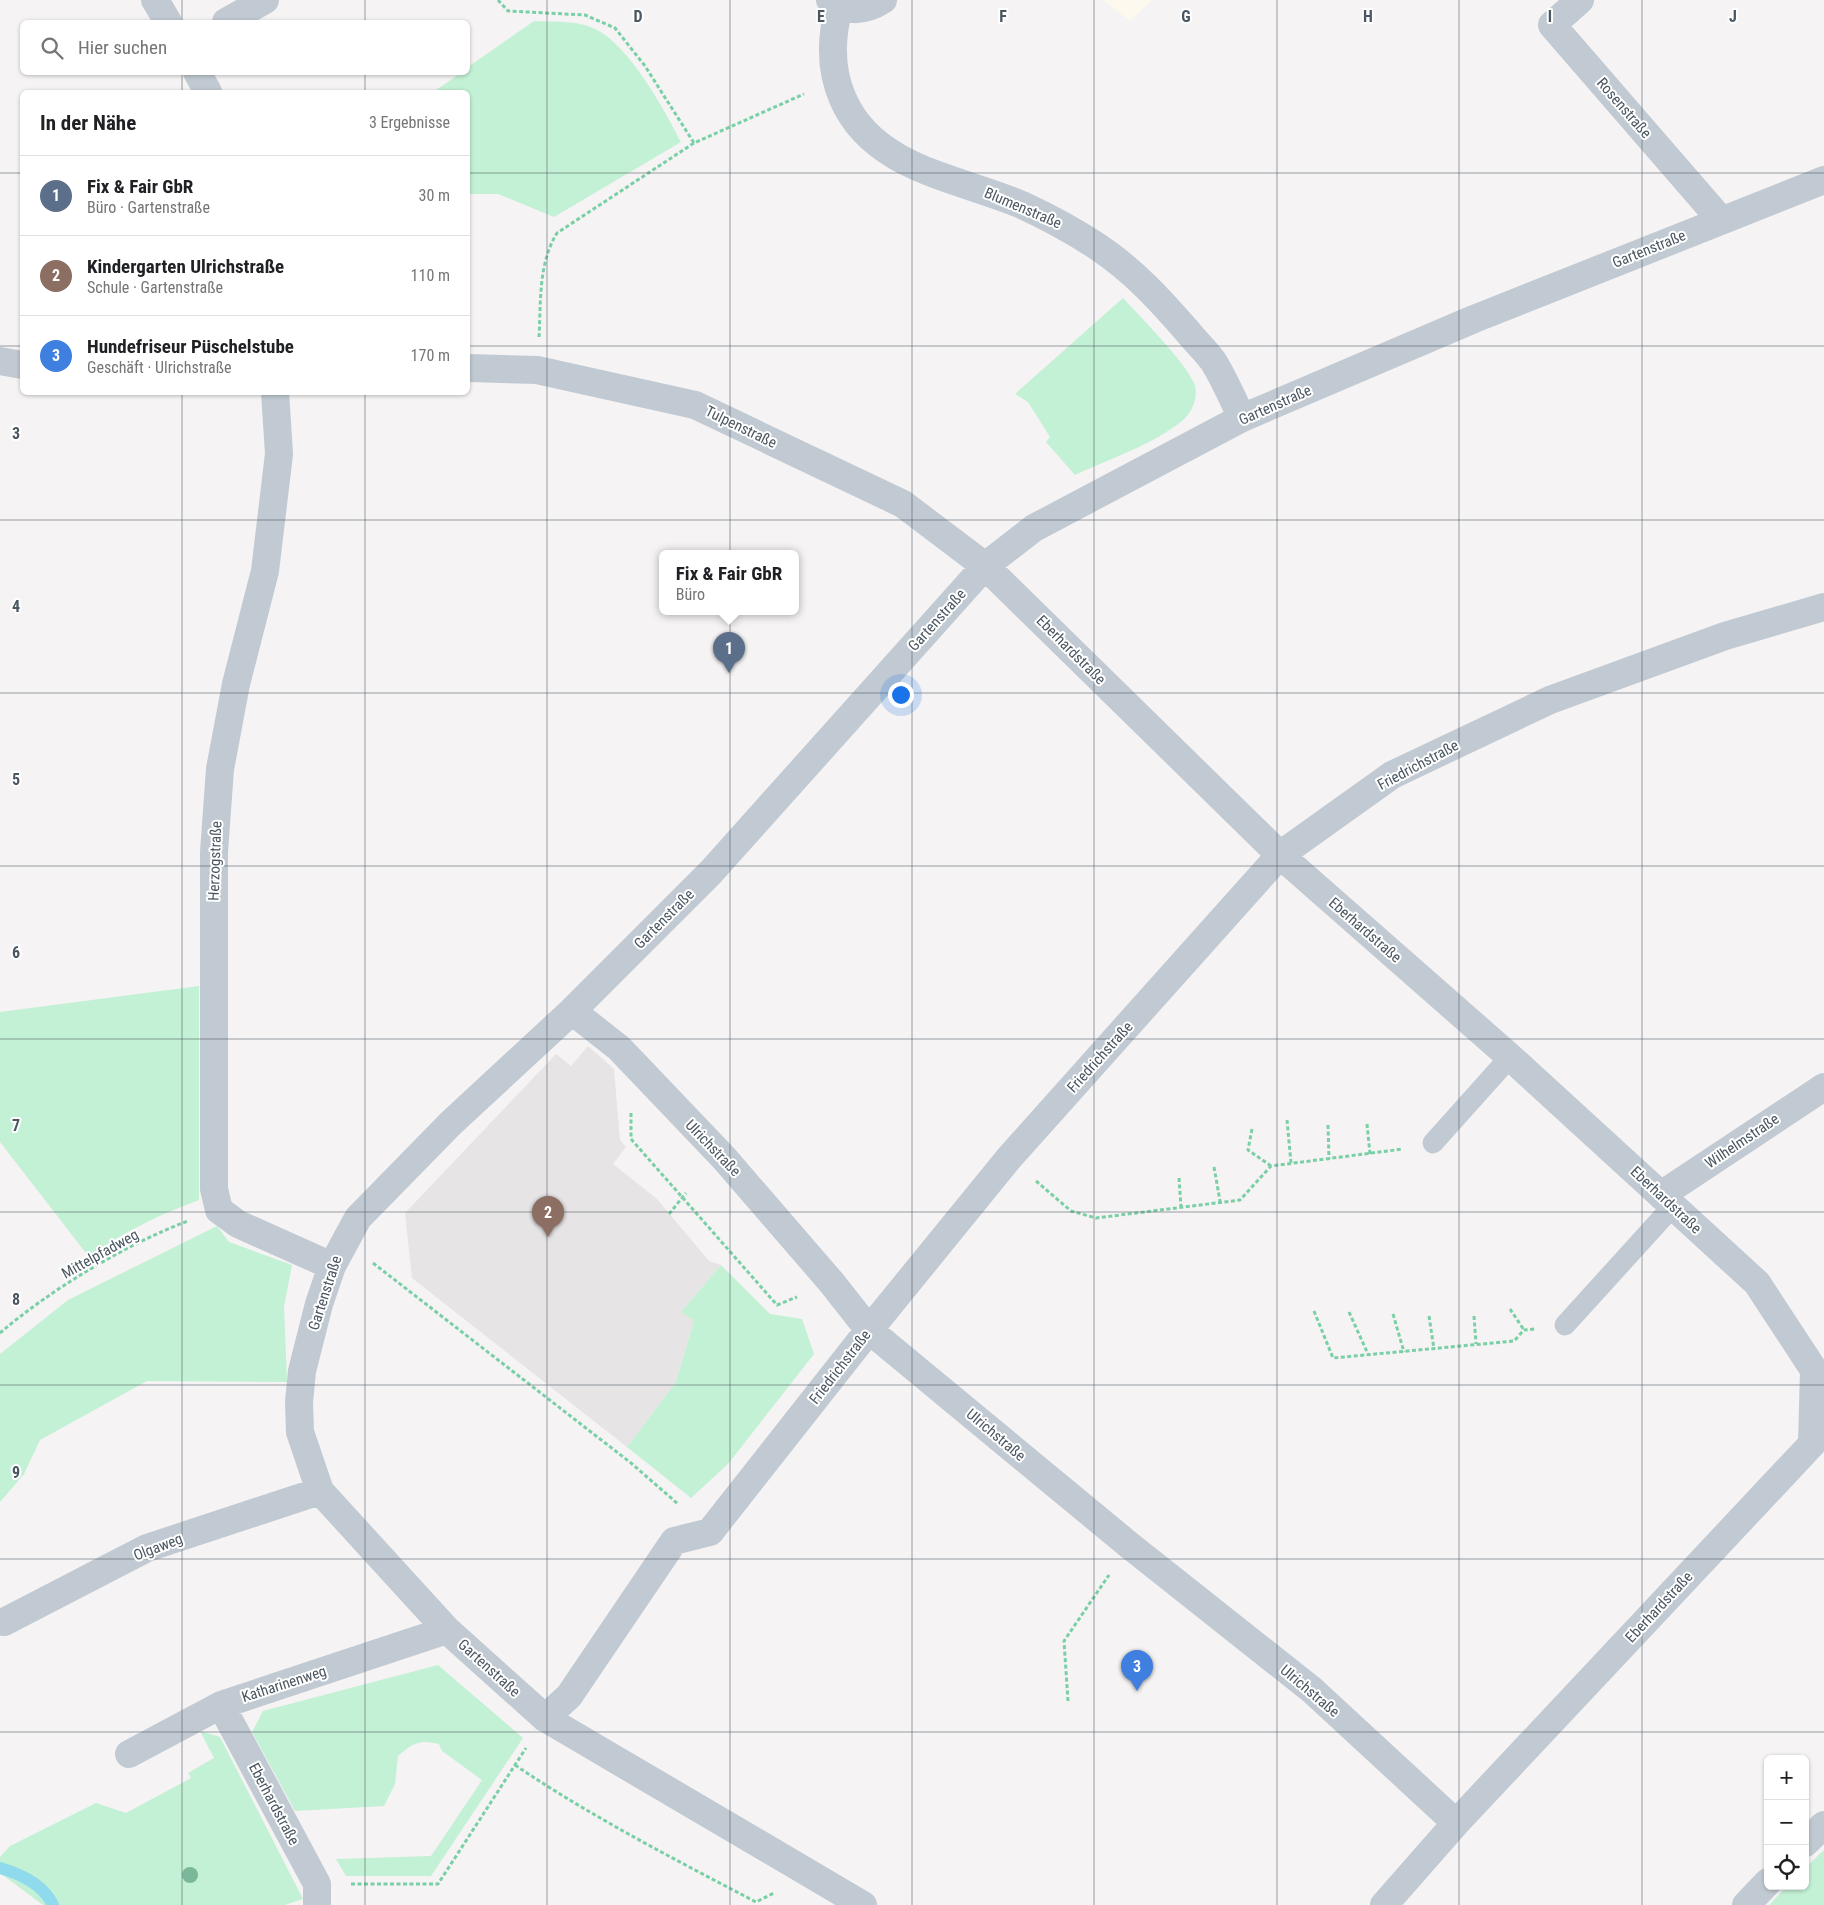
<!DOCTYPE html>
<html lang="de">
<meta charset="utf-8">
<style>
:root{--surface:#fff;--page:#f2f2f2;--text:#202124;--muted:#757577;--line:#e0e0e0;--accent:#2563eb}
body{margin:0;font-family:"Roboto Condensed",sans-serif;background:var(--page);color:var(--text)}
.controls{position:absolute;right:15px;bottom:15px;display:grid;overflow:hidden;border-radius:8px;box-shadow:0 1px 4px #0004}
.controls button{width:45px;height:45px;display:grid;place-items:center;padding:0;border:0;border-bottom:1px solid var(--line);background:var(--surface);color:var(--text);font:25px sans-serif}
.you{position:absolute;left:900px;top:694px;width:18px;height:18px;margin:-12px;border:4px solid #fff;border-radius:50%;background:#1a73e8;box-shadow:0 0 0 8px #1a73e833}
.badge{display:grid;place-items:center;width:32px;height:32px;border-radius:50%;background:var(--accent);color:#fff;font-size:16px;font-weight:700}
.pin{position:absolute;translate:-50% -41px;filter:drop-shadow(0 1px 2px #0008)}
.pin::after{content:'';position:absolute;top:26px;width:18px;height:15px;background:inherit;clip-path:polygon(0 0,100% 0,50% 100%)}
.popup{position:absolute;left:659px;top:550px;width:140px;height:65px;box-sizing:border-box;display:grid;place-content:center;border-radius:8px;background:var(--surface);filter:drop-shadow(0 1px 4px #0005);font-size:16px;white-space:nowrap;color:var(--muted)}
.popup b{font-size:19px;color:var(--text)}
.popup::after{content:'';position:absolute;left:50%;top:100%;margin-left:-10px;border:10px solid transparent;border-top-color:var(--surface)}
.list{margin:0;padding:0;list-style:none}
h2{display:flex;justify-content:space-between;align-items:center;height:65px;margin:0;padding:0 20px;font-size:21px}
h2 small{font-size:16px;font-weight:400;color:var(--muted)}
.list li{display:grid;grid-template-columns:32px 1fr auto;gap:15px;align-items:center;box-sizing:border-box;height:80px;padding:0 20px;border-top:1px solid var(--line)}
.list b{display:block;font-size:19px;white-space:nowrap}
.list p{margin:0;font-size:16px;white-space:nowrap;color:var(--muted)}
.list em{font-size:16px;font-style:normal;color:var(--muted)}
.icon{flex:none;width:28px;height:28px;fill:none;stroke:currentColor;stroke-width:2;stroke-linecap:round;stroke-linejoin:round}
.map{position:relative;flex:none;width:1824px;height:1905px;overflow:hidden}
.search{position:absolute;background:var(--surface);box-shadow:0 1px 4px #0004;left:20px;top:20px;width:450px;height:55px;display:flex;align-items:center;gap:12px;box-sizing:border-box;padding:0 18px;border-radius:8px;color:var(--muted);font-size:19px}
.panel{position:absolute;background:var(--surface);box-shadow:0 1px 4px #0004;left:20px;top:90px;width:450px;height:305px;border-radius:8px}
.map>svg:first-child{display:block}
.commercial{fill:#fdf9ef}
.education{fill:#e6e4e5}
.green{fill:#c3f1d5}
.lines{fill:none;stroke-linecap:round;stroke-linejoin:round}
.stream{stroke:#90daee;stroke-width:12}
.path{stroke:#7ad0a6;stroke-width:3;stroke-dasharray:4 2.5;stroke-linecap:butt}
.service{stroke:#c1cad2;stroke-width:21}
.minor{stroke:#c1cad2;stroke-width:28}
.tertiary{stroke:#c1cad2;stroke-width:28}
.tree{fill:#7bb799}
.grid{fill:none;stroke:#4a5661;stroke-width:1;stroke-opacity:0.55}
.labels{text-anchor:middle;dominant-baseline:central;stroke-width:4;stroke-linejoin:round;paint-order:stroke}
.street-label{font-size:15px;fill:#4a5661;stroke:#fff}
.grid-label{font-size:16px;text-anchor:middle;font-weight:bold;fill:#4a5661;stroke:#fff;stroke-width:4;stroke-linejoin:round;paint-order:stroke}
</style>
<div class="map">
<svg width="1824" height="1905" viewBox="0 0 1824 1905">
<rect width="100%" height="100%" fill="#f5f3f3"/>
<!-- commercial -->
<path class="commercial" d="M 1103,0 L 1152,0 L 1130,21 Z"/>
<!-- education -->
<path class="education" d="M 588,1046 L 614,1069 L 620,1140 L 626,1147 L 613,1164 L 657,1199 L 709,1261 L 721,1265 L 682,1311 L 694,1321 L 676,1382 L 627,1447 L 412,1278 L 405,1213 L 556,1054 L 571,1066 Z"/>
<!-- green -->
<path class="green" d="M 534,21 C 554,22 579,20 597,30 C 629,46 665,110 681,142 L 554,217 L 498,194 L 468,194 L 468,92 L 433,92 L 461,73 L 468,72 L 468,67 Z
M 1123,298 C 1143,320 1182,358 1194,383 C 1199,395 1193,412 1183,420 C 1155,444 1109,459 1075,475 L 1046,442 L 1050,437 L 1028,402 L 1015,394 Z
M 199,986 L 199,1200 C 161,1214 122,1232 89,1257 L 0,1142 L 0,1012 Z
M 217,1226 L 229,1242 L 292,1265 L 284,1307 L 287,1382 L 147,1381 L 40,1440 L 24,1474 L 0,1502 L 0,1354 L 68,1300 Z
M 721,1265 L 770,1314 L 802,1319 L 814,1354 L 728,1464 L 691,1498 L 627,1447 L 676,1382 L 694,1321 L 681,1312 Z
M 438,1665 L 523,1738 L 431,1876 L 346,1876 L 336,1859 L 431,1856 L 482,1780 L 442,1751 L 439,1744 C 419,1739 413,1743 398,1756 L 395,1784 L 384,1806 L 295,1811 L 252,1732 L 263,1711 Z
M 200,1731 L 220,1737 L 303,1899 L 285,1905 L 43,1905 L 0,1873 L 0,1857 L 10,1846 L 96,1803 L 126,1813 L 191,1778 L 188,1773 L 214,1758 Z
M 1824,1850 L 1824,1905 L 1769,1905 L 1787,1886 L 1805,1886 L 1805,1868 Z"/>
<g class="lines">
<!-- stream -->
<path class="stream" d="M 0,1868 C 21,1874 43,1884 53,1905"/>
<!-- path -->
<path class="path" d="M 498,0 L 508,11 L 585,15 L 615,28 L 645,66 L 694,143
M 539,337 C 541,302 538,264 557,233 L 694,143 L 804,94
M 631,1113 L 631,1139 L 777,1305 L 797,1297
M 1287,1120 L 1291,1163
M 1367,1124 L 1370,1154
M 1328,1125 L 1329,1159
M 1252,1129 L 1248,1150 L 1271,1166
M 1214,1167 L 1220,1201
M 1179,1178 L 1181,1207
M 1036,1181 L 1071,1211 L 1096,1218 L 1240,1200 L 1271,1166 L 1403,1149
M 669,1214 L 686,1193
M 373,1263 L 631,1463 L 678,1504
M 1510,1309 L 1524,1330
M 1314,1311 L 1333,1358 L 1514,1341 L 1524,1330 L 1535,1329
M 1349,1312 L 1368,1354
M 1393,1314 L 1404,1352
M 1429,1316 L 1434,1349
M 1474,1316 L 1476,1344
M 0,1333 C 50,1290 126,1244 188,1221
M 1068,1701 L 1064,1641 L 1109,1575
M 515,1765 C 592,1817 674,1859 756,1902 L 774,1893
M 351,1884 L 438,1884 L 526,1748"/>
<!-- service -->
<path class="service" d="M 1433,1143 L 1510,1057
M 1565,1325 L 1673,1206"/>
<!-- minor -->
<path class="minor" d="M 155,0 L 168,22
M 830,0 C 848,13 864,12 883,0
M 1580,0 L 1552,25 L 1721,220
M 839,7 C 831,37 830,70 843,99 C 873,169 959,178 1022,205 C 1048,217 1074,231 1098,247 C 1133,270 1161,301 1188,332 C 1196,342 1206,351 1213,361 C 1224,378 1233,400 1242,418
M 226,22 L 265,0
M 197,72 L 208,92
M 0,361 L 22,365
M 468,368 L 537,370 L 695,405 L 903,504 L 985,566 L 1280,855 L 1510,1057 L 1757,1283 L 1814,1370 L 1812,1444 L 1456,1823 L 1384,1905
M 275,392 L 279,454 L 265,571 L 236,684 L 220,769 L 214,852 L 214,1189 L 219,1210 L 238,1224 L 332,1266
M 572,1011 L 619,1048 L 724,1158 L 832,1283 L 869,1330 L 1129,1545 L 1312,1690 L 1456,1823
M 1661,1195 L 1824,1087
M 4,1622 L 147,1548 L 320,1491
M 221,1705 L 317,1884 L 317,1905
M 545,1718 L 569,1696 L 674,1541 L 710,1532 L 869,1330 L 1009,1158 L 1280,855 L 1392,775 L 1550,700 L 1725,636 L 1824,607
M 129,1754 L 221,1705 L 447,1630
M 863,1905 L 545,1718 L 447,1630 L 320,1491 L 300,1432 L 299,1402 L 302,1371 L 319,1304 L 332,1266 L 358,1218 L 451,1123 L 572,1011 L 711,872 L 985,566 L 1034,528 L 1242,418 L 1474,319 L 1824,180"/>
<!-- tertiary -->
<path class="tertiary" d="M 1805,1843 L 1824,1825
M 1746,1905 L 1768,1882"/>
</g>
<!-- trees -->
<circle class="tree" cx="190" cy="1875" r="8"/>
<!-- grid -->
<path class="grid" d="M 182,0 L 182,22M 365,0 L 365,22M 547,0 L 547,1905M 730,0 L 730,1905M 912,0 L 912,1905M 1094,0 L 1094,1905M 1277,0 L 1277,1905M 1459,0 L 1459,1905M 1642,0 L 1642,1905M 182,72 L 182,92M 365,72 L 365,92M 0,173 L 22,173M 468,173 L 1824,173M 0,346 L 22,346M 468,346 L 1824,346M 182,392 L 182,1905M 365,392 L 365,1905M 0,520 L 1824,520M 0,693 L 1824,693M 0,866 L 1824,866M 0,1039 L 1824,1039M 0,1212 L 1824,1212M 0,1385 L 1824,1385M 0,1559 L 1824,1559M 0,1732 L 1824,1732"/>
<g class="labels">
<!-- street labels -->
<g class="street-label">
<text transform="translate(1624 108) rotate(49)">Rosenstraße</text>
<text transform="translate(1023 208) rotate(23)">Blumenstraße</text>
<text transform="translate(1649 249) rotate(-22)">Gartenstraße</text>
<text transform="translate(1275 405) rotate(-24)">Gartenstraße</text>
<text transform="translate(741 427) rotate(26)">Tulpenstraße</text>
<text transform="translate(937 620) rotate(-48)">Gartenstraße</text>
<text transform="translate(1071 650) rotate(45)">Eberhardstraße</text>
<text transform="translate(1418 765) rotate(-28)">Friedrichstraße</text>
<text transform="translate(215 861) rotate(-88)">Herzogstraße</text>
<text transform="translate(664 919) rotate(-45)">Gartenstraße</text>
<text transform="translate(1365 930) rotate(41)">Eberhardstraße</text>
<text transform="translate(1100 1057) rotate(-48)">Friedrichstraße</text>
<text transform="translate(1742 1141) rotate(-34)">Wilhelmstraße</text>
<text transform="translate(713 1148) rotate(46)">Ulrichstraße</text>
<text transform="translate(1666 1200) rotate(43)">Eberhardstraße</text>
<text transform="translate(100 1254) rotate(-29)">Mittelpfadweg</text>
<text transform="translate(325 1293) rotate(-72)">Gartenstraße</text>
<text transform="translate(840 1367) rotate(-52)">Friedrichstraße</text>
<text transform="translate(996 1435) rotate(40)">Ulrichstraße</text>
<text transform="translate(158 1547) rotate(-21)">Olgaweg</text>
<text transform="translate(1659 1607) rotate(-47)">Eberhardstraße</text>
<text transform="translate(489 1668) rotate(42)">Gartenstraße</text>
<text transform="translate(284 1684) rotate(-18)">Katharinenweg</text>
<text transform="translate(1310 1691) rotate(40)">Ulrichstraße</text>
<text transform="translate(274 1804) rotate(62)">Eberhardstraße</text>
</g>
</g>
<g class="grid-label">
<text x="638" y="22">D</text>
<text x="821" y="22">E</text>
<text x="1003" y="22">F</text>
<text x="1186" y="22">G</text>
<text x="1368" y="22">H</text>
<text x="1550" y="22">I</text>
<text x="1733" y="22">J</text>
<text x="16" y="439">3</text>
<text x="16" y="612">4</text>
<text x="16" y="785">5</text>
<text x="16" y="958">6</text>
<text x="16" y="1131">7</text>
<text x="16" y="1305">8</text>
<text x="16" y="1478">9</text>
</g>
</svg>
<div class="controls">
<button>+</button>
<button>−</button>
<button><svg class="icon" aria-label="locate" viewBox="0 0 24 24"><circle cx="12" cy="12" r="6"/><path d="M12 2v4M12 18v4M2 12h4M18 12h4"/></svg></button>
</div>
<div class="you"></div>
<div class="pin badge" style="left:729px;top:673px;background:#5c6f8a">1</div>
<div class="popup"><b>Fix &amp; Fair GbR</b>Büro</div>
<div class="pin badge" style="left:548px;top:1237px;background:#8d6e63">2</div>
<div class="pin badge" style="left:1137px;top:1691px;background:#3f7fe0">3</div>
<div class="search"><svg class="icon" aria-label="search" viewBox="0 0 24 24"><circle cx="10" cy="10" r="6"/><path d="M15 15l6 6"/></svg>Hier suchen</div>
<section class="panel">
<h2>In der Nähe<small>3 Ergebnisse</small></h2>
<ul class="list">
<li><span class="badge" style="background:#5c6f8a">1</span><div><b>Fix &amp; Fair GbR</b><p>Büro · Gartenstraße</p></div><em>30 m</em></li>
<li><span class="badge" style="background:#8d6e63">2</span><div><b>Kindergarten Ulrichstraße</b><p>Schule · Gartenstraße</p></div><em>110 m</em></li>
<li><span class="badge" style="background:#3f7fe0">3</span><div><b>Hundefriseur Püschelstube</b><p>Geschäft · Ulrichstraße</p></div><em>170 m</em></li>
</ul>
</section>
</div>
